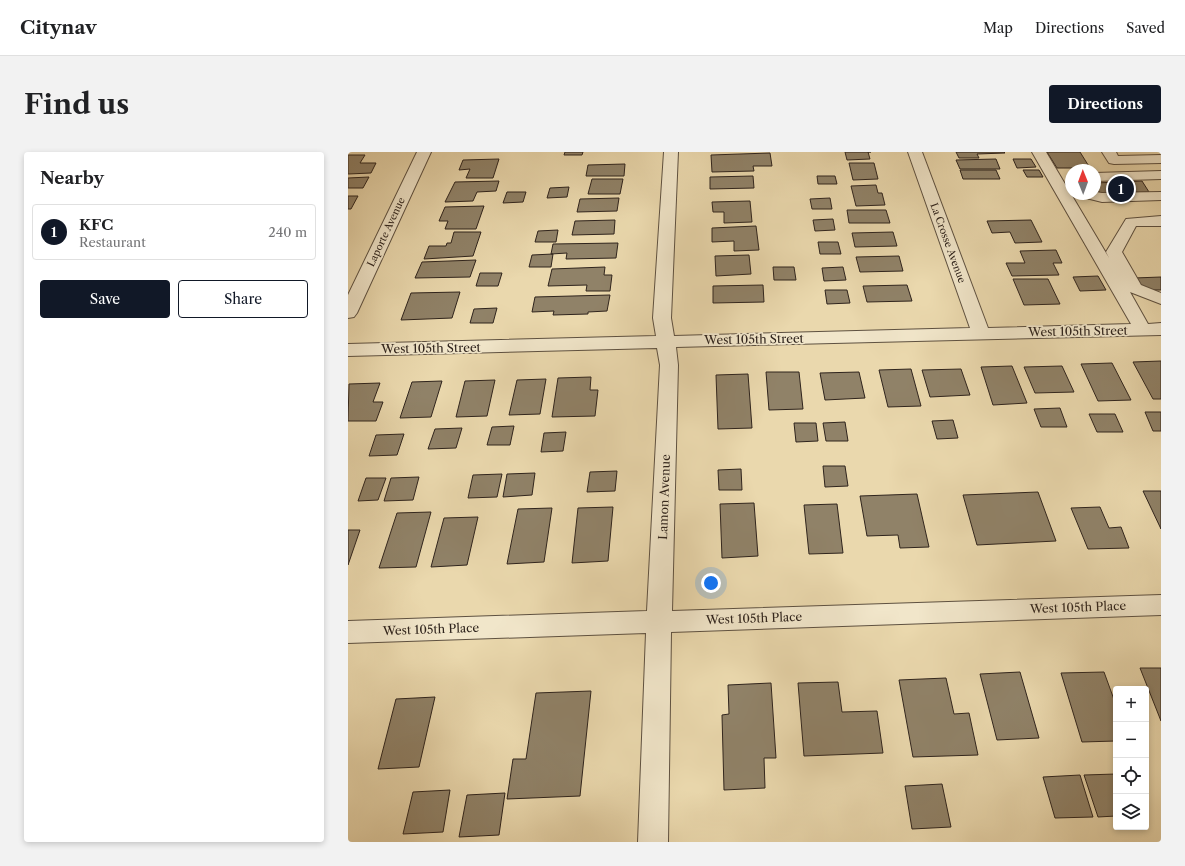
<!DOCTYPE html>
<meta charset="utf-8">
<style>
:root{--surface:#fff;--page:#f2f2f2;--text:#202124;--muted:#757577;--line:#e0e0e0;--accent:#111827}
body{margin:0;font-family:"Libre Caslon Text",serif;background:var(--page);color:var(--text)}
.controls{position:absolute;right:12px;bottom:12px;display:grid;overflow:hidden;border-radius:4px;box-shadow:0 2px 6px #0003}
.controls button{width:36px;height:36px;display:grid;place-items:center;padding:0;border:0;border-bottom:1px solid var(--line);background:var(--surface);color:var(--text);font:20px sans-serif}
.compass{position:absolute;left:717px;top:12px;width:36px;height:36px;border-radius:50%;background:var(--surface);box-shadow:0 2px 6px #0003;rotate:359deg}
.you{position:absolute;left:363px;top:431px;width:14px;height:14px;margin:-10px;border:3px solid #fff;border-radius:50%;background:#1a73e8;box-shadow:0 0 0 6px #1a73e833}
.badge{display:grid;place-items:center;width:26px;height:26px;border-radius:50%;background:var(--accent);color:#fff;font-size:13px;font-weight:700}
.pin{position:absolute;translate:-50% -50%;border:2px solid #fff;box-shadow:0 1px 4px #0006}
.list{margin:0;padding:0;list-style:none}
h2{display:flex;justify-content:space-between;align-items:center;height:52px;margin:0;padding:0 16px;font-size:17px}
h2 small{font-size:13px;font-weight:400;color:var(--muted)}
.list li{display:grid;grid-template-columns:26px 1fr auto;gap:12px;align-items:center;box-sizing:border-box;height:56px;margin:0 8px 8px;padding:0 8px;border:1px solid var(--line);border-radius:4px}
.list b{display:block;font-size:15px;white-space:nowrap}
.list p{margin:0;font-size:13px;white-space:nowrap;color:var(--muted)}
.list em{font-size:13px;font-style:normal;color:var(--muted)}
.actions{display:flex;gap:8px;padding:12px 16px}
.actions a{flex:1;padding:9px 0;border:1px solid var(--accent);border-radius:4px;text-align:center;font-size:14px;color:var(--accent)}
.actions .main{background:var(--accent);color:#fff}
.icon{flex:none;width:22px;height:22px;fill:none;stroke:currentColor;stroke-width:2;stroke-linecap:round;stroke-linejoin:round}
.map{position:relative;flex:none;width:813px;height:690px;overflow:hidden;border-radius:4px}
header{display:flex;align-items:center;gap:24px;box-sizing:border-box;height:56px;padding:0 20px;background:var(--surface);border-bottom:1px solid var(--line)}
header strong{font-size:19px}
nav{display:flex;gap:22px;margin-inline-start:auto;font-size:14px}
.intro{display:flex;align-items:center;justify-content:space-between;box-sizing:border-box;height:96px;padding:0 24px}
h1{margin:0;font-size:28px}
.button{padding:10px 18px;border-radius:4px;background:var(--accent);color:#fff;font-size:14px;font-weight:700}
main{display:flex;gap:24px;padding:0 24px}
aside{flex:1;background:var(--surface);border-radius:4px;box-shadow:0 2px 6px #0003}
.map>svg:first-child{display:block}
.building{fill:#908268;stroke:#2f241d}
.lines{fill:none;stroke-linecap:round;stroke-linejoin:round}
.minor-casing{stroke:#5e5141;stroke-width:2}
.minor{fill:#f1e6ca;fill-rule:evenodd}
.labels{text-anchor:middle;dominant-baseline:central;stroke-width:3.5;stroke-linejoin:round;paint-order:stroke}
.far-street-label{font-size:10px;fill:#2f241d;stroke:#f1e6ca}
.street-label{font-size:12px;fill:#2f241d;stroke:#f1e6ca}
</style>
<header>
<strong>Citynav</strong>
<nav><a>Map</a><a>Directions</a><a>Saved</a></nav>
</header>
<div class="intro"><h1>Find us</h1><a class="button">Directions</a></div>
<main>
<aside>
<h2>Nearby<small></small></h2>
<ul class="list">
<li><span class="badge">1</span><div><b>KFC</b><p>Restaurant</p></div><em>240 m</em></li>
</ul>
<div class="actions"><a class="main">Save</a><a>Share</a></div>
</aside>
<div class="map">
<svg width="813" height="690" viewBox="0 0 813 690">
<rect width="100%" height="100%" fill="#ead8ad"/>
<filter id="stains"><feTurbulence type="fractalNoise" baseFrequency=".005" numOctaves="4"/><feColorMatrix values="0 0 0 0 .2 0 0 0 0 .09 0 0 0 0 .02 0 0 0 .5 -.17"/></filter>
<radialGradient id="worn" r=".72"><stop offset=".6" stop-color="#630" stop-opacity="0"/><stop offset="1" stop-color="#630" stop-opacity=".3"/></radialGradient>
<!-- building -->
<path class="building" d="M 217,0 L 235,0 L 234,3 L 216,3 Z
M 497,0 L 523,0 L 520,0 L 522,7 L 499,8 Z
M 608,0 L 656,0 L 657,1 L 629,2 L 631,6 L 611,6 Z
M 699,0 L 732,0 L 742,16 L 709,16 Z
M 422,1 L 424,14 L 405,14 L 406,19 L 364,20 L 363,3 Z
M 0,3 L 17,3 L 12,11 L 28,11 L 23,21 L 0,22 Z
M 151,7 L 145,26 L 118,26 L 122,17 L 111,18 L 115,8 Z
M 648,7 L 652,17 L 612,17 L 608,8 Z
M 665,7 L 683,7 L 688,15 L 669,16 Z
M 501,11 L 526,11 L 530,27 L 505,28 Z
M 277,12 L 276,24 L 238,24 L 240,13 Z
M 612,18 L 648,18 L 652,27 L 615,27 Z
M 675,18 L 691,18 L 695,25 L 679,25 Z
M 405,24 L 406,36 L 362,37 L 362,25 Z
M 469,24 L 487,24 L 489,32 L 470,32 Z
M 21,25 L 15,36 L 0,36 L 0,26 Z
M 244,27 L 275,27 L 272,42 L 240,42 Z
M 151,29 L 148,39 L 129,40 L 125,49 L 97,50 L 107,30 Z
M 794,29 L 801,40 L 753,41 L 752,40 L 747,40 L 747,34 L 749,34 L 747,31 Z
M 528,33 L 530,41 L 534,41 L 537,53 L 508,54 L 503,34 Z
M 221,35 L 219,45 L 199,46 L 202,36 Z
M 159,40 L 178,40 L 175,50 L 155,51 Z
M 0,44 L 10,44 L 3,57 L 0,57 Z
M 271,46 L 269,59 L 229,60 L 232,47 Z
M 482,46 L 484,57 L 464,57 L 462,47 Z
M 402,49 L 404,70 L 376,71 L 376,60 L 365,60 L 364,50 Z
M 136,54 L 128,77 L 97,77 L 100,69 L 91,69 L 97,55 Z
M 499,58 L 538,58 L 542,71 L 501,71 Z
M 485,67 L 487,78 L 467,79 L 465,68 Z
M 267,68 L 266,82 L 224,83 L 227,69 Z
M 683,68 L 694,90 L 667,91 L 662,80 L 644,81 L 639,69 Z
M 408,74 L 411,98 L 386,99 L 386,89 L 364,90 L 364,76 Z
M 210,78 L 208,90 L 187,90 L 190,79 Z
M 106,80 L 133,80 L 125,104 L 76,107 L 81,94 L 98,94 L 99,91 L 103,91 Z
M 545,80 L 549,94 L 507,95 L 504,81 Z
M 470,90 L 490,90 L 493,102 L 472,102 Z
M 270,91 L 268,106 L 218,107 L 219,101 L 203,102 L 205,92 Z
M 708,98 L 714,111 L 705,111 L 711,123 L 664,124 L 658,111 L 677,111 L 672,99 Z
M 205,102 L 203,115 L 181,115 L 184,103 Z
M 401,103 L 403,122 L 368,124 L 367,104 Z
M 551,104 L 555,119 L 512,120 L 508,105 Z
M 128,108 L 122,125 L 67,126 L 74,110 Z
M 257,115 L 256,123 L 264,123 L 262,139 L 238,139 L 239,133 L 200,134 L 204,117 Z
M 425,115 L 446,115 L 448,128 L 426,128 Z
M 495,115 L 498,128 L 476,129 L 474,116 Z
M 132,121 L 154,121 L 150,134 L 128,134 Z
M 750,124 L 758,138 L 732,139 L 725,125 Z
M 813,125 L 813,138 L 794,138 L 786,126 Z
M 665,127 L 700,127 L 712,152 L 676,153 Z
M 415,133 L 416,150 L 365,151 L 365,134 Z
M 559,133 L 564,149 L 519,150 L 515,134 Z
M 477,138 L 499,138 L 502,151 L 479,152 Z
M 112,140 L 104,166 L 53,168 L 63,141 Z
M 262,143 L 259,159 L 240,160 L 240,162 L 205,163 L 206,159 L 184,160 L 187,145 Z
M 149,156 L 145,171 L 122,171 L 126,157 Z
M 813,209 L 813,247 L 805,247 L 785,210 Z
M 764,211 L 783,248 L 750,249 L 733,212 Z
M 664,214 L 679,251 L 645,253 L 633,215 Z
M 714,214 L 726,240 L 687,241 L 676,215 Z
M 563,217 L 573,254 L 540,255 L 531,218 Z
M 613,217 L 622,243 L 582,245 L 574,218 Z
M 418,220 L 451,220 L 455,257 L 421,258 Z
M 511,220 L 517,246 L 477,248 L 472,221 Z
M 400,222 L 404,276 L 370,277 L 368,223 Z
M 243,225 L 242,238 L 250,238 L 247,264 L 204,265 L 210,226 Z
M 198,227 L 192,262 L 161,263 L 169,228 Z
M 147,228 L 139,264 L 108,265 L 117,229 Z
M 94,229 L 83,265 L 52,266 L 64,230 Z
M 32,231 L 25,250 L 35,250 L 28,269 L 0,269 L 1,232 Z
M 712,256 L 719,275 L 693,275 L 686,257 Z
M 797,260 L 813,260 L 813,279 L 805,279 Z
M 741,262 L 767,262 L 775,280 L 749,280 Z
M 605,268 L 610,286 L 589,287 L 584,269 Z
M 497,270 L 500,289 L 478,289 L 475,271 Z
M 446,271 L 468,271 L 470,289 L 448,290 Z
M 166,274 L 162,293 L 139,293 L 144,275 Z
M 114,276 L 108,296 L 80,297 L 87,277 Z
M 218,280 L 215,299 L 193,300 L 196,281 Z
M 56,282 L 49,303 L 21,304 L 28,283 Z
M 475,314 L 497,314 L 500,334 L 477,335 Z
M 393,317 L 394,338 L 371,338 L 370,318 Z
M 269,319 L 267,339 L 239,340 L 242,320 Z
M 187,321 L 184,343 L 155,345 L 159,322 Z
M 154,322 L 149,345 L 120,346 L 125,323 Z
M 71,325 L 65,348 L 36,349 L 43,326 Z
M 18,326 L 38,326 L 30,348 L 10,349 Z
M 795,339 L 813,339 L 813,377 Z
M 690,340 L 708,389 L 629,393 L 615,343 Z
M 569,342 L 581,395 L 552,396 L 550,383 L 519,384 L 512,344 Z
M 406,351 L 410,404 L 374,406 L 372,352 Z
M 489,352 L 495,401 L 461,402 L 456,353 Z
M 265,355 L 260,409 L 224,411 L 230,356 Z
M 752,355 L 761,376 L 773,375 L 781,396 L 740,397 L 723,356 Z
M 204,356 L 196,410 L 159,412 L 170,357 Z
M 83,360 L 68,415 L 31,416 L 49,361 Z
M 130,365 L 119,413 L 83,415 L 96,366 Z
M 0,378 L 12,378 L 0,413 Z
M 792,516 L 813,516 L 813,569 Z
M 672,520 L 691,586 L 649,588 L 632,522 Z
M 756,520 L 768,553 L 768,589 L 734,590 L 713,521 Z
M 598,526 L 606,562 L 621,561 L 630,603 L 565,605 L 551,528 Z
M 490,530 L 494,560 L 529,559 L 535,601 L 456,604 L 450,531 Z
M 423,531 L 428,606 L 416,606 L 417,636 L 376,638 L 374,563 L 381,562 L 380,533 Z
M 243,539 L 232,644 L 159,647 L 165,607 L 178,607 L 188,541 Z
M 87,545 L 71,615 L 30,617 L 48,547 Z
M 768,622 L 768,664 L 750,665 L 736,623 Z
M 732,623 L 745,665 L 707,666 L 695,625 Z
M 594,632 L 603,675 L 564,677 L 557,634 Z
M 102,638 L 95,680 L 55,682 L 65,640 Z
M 157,641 L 151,683 L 111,685 L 119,643 Z"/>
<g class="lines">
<defs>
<path id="minor" d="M 69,0 L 83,0 L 9,161 L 6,165 L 0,166 L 0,143 Z
M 316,0 L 330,0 L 323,166 L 326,184 L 622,176 L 560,0 L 574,0 L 640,176 L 783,172 L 684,0 L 698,0 L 761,106 L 758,100 L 778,67 L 813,64 L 813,74 L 788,74 L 774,100 L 793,133 L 813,141 L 813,152 L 782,140 L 800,172 L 813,171 L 813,183 L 328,195 L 330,213 L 324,459 L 813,443 L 813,463 L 323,480 L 320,690 L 290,690 L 298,481 L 0,491 L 0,469 L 299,459 L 312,213 L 309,196 L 0,204 L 0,192 L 308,184 L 305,166 Z
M 754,0 L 768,0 L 770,4 L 813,3 L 813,11 L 766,12 L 761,11 Z
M 813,19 L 813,27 L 747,29 L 747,21 Z
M 747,40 L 754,41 L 813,40 L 813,48 L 754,50 L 734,45 L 732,42 L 747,42 Z"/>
</defs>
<!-- minor casing -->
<use href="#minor" class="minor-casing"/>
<!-- minor -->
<use href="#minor" class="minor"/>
</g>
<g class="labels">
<!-- far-street labels -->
<g class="far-street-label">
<text transform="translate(38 80) rotate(-65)">Laporte Avenue</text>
<text transform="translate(600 91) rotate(70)">La Crosse Avenue</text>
</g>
<!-- street labels -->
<g class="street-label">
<text transform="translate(730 179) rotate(-1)">West 105th Street</text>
<text transform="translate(406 187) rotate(-1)">West 105th Street</text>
<text transform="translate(83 196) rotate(-1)">West 105th Street</text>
<text transform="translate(316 345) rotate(-88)">Lamon Avenue</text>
<text transform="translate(730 455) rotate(-2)">West 105th Place</text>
<text transform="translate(406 466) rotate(-2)">West 105th Place</text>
<text transform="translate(83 477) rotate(-2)">West 105th Place</text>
</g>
</g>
<rect width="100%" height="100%" filter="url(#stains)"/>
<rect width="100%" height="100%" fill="url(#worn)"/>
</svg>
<div class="controls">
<button>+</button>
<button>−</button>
<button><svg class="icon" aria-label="locate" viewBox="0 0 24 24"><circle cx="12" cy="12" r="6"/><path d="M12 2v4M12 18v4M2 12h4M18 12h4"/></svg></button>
<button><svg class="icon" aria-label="layers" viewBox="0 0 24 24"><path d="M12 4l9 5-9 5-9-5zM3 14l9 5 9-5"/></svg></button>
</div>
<svg class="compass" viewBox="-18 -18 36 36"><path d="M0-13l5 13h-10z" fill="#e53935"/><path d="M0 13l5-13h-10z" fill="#757577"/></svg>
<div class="you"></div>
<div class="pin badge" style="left:773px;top:37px">1</div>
</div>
</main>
